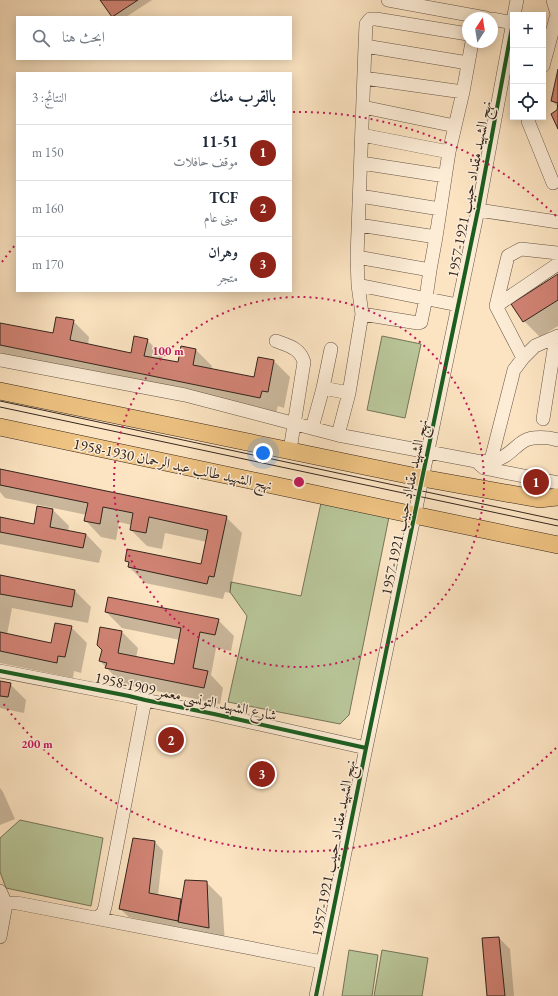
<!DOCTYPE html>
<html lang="ar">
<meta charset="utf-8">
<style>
:root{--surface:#fff;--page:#f2f2f3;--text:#1f2937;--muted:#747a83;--line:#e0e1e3;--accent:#8f2418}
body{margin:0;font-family:"EB Garamond",Amiri,serif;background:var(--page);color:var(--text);direction:rtl}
.controls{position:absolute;right:12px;top:12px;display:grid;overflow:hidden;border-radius:0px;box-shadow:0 2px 10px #0003}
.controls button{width:36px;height:36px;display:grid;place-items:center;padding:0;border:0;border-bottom:1px solid var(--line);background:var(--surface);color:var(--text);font:20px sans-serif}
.compass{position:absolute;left:462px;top:12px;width:36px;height:36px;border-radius:50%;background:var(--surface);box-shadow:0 2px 10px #0003;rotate:12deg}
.you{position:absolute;left:263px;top:453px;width:14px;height:14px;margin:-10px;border:3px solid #fff;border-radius:50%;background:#1a73e8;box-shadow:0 0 0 6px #1a73e833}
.badge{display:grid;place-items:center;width:26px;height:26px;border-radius:50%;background:var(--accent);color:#fff;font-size:13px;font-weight:700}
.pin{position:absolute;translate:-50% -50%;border:2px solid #fff;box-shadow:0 1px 4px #0006}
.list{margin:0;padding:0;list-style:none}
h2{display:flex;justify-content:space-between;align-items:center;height:52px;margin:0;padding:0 16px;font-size:17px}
h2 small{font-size:13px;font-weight:400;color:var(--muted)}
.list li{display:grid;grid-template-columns:26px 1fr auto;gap:12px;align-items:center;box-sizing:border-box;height:56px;padding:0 16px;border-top:1px solid var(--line)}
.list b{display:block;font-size:15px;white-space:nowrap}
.list p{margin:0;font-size:13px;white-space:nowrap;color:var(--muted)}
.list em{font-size:13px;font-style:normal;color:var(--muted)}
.icon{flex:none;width:22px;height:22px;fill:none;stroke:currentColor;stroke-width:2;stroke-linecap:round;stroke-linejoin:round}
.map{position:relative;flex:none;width:558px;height:996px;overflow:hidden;direction:ltr}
.search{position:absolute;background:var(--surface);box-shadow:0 2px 10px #0003;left:16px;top:16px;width:276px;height:44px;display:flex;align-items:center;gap:10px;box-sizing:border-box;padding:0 14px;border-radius:0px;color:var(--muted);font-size:15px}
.panel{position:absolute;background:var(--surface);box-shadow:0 2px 10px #0003;left:16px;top:72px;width:276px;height:220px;border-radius:0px;direction:rtl}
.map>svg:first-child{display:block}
.green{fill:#b8c598;stroke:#76755a}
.shadow{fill:#0003}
.building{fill:#d18374;stroke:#34251d}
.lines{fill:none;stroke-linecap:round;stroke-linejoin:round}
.minor-casing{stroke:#665546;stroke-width:14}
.major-casing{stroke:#34251d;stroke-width:18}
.minor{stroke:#fdedd7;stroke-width:13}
.major{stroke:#eec281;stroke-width:17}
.tram{stroke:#34251d;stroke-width:1}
.cycleway-casing{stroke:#fdedd7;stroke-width:6}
.cycleway{stroke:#1b5e20;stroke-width:4}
.ring{fill:none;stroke:#c2185b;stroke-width:2;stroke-dasharray:2 4}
.labels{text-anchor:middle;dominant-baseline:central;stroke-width:3;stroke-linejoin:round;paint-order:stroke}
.street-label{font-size:15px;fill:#34251d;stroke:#fdedd7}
.centre{fill:#c2185b;stroke:#fdedd7;stroke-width:2}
.ring-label{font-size:12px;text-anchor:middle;font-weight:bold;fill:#c2185b;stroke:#fdedd7;stroke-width:3;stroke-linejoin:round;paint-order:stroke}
</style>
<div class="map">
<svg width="558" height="996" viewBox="0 0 558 996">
<rect width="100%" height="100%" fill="#fce4c2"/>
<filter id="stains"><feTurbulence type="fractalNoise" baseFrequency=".005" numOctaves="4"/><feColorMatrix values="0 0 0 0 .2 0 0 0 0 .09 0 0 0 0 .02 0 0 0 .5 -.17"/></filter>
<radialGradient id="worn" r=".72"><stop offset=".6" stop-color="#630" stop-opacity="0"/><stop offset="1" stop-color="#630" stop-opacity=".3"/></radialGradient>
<!-- green -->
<path class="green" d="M 382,336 L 421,344 L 405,418 L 367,410 Z
M 321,503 L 389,517 L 349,715 L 340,724 L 228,702 L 247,616 L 230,592 L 231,582 L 301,596 Z
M 20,820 L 103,838 L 91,906 L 6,888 L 0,872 L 0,838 Z
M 349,950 L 378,955 L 372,996 L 342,996 Z
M 382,950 L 428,958 L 422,996 L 374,996 Z"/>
<!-- shadow -->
<path class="shadow" d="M 102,0 L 152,0 L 126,17 L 113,17 Z
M 558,74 L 558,107 L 552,101 Z
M 558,275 L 558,326 L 540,337 L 524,321 Z
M 73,321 L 89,337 L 88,345 L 132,354 L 147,340 L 163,356 L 162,360 L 179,364 L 196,350 L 212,366 L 211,370 L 254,379 L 274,361 L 290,377 L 284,408 L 278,406 L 276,413 L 0,357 L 0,324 L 53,334 Z
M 0,470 L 226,517 L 242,533 L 230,593 L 225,592 L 223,599 L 145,583 L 129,567 L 130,564 L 126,560 L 202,565 L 207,542 L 165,533 L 162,549 L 147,546 L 131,530 L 132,525 L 119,522 L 116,540 L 101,537 L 85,520 L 87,515 L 5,498 L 0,492 Z
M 38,508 L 53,510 L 69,526 L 68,531 L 86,534 L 102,551 L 99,563 L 0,544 L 0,518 L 35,525 Z
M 0,576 L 75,591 L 91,607 L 88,623 L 12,608 L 7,635 L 51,644 L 71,627 L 87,643 L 81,673 L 74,671 L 73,678 L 0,663 Z
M 106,612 L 218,620 L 234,636 L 231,651 L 216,648 L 211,675 L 223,688 L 220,704 L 122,684 L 100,661 L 122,632 L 138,648 L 136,658 L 175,665 L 180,640 L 122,628 Z
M 0,682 L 10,684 L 26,700 L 24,713 L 0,708 Z
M 0,788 L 3,792 L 15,819 L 0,825 Z
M 155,842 L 163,851 L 158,895 L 181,900 L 182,901 L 206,882 L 222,898 L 225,944 L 187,930 L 129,917 L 120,909 Z
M 499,938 L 510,949 L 514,996 L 488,996 Z"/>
<!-- building -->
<path class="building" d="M 100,0 L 138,0 L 112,17 Z
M 558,69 L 558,103 L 551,101 Z
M 558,103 L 558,129 L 551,114 L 557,110 Z
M 558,274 L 558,300 L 523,322 L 511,304 Z
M 56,317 L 74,320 L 70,340 L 131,353 L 134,336 L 148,339 L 144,356 L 178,362 L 181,346 L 196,349 L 193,365 L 254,377 L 258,357 L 274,360 L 268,392 L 262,391 L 260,398 L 0,345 L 0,323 L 53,333 Z
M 0,469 L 227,516 L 214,577 L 209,576 L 207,584 L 128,567 L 129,562 L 125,561 L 127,549 L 201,564 L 208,530 L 149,517 L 146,533 L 130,530 L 133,513 L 103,507 L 100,524 L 84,521 L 88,503 L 0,485 Z
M 37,506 L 53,509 L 50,527 L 86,534 L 83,548 L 0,532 L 0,517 L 34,524 Z
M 0,575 L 75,590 L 72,607 L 0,594 Z
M 108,597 L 219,619 L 215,635 L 200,632 L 193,668 L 208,671 L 204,688 L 105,668 L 107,663 L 99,661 L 102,650 L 97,645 L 100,627 L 122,631 L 118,653 L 174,664 L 181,628 L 105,612 Z
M 55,623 L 72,626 L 65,657 L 58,656 L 57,663 L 0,651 L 0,632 L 51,643 Z
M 0,681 L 11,683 L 8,697 L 0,696 Z
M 133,838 L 155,841 L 149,893 L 181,899 L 178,921 L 119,909 Z
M 185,880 L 207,881 L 209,928 L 178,922 Z
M 499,937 L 505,996 L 487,996 L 482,938 Z"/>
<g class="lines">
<defs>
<path id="minor" d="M 388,0 L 486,18
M 514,15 L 517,0
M 492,19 L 513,23
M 365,46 L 468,63
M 543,66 L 557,14 L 553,0
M 364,78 L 463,92
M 363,107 L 455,126
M 529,117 L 528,121 L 553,183
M 362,135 L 449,152
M 361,163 L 445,176
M 360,196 L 440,209
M 478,210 L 558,222
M 359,225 L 436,237
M 357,257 L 430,270
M 358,285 L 458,305
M 496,306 L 558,264
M 362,314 L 418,323 L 421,322 L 426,298 L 430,270 L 436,237 L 449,152 L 463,92 L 472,42
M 276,341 C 289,346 300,348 304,362 L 290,450
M 523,358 L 496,306 L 508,256 L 521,249 L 558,253
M 0,360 L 185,395 L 338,435 L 476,461 C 482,461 489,462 495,460 C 507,458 514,447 524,441 C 532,436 549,437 558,440
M 323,388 L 349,393
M 543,419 L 556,337
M 312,428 L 323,388 L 331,349
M 338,435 L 349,393 L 362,314 L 358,285 L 357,257 L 365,46 L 366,24 L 370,19 L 376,19 L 468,34
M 491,460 L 514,370 L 523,358 L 535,346 L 558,336
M 476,461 L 484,468 L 558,483
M 0,671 L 129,696 L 145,700 L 214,714 L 366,748
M 0,891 L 6,904 L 0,937
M 6,904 L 11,903 L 17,903 L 322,962
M 97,918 L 103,913 L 105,907 L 145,700
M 316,996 L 366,748 L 478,210 L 513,22"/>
<path id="major" d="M 0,391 L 422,478 L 539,499 L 558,497
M 0,427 L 414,515 L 558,545"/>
</defs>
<!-- minor casing -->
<use href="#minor" class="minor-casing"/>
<!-- major casing -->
<use href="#major" class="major-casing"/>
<!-- minor -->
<use href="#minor" class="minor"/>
<!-- major -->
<use href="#major" class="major"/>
<!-- tram -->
<path class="tram" d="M 0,401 L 558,520
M 0,407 L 558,526"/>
<defs>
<path id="cycleway" d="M 0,671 L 129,696 L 145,700 L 214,714 L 366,748
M 316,996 L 366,748 L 478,210 L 513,22"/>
</defs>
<!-- cycleway casing -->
<use href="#cycleway" class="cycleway-casing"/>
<!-- cycleway -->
<use href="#cycleway" class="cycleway"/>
</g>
<!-- distance rings -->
<g class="ring">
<circle cx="299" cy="482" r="185"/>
<path d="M556 748A370 370 0 0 1 2 702M2 262A370 370 0 0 1 16 244M293 112A370 370 0 0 1 556 216"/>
</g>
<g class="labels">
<!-- street labels -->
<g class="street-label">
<text transform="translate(469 189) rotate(-79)">نهج الشهيد مقداد حبيب 1921-1957</text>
<text transform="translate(173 464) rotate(12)">نهج الشهيد طالب عبد الرحمان 1930-1958</text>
<text transform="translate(404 507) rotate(-78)">نهج الشهيد مقداد حبيب 1921-1957</text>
<text transform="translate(186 696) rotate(12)">شارع الشهيد التونسي معمر 1909-1958</text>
<text transform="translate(333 848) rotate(-79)">نهج الشهيد مقداد حبيب 1921-1957</text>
</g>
</g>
<circle cx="299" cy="482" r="6" class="centre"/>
<g class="ring-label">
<text x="168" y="355">100 m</text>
<text x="37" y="748">200 m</text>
</g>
<rect width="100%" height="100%" filter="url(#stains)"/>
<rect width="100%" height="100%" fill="url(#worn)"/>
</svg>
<div class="controls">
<button>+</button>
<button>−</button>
<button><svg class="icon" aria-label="locate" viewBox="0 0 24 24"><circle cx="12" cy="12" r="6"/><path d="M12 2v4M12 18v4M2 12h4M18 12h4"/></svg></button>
</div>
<svg class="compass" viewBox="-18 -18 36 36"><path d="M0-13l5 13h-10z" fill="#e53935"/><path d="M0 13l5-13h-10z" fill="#747a83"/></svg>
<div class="you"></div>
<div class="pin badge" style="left:536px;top:482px">1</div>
<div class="pin badge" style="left:171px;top:740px">2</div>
<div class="pin badge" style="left:262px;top:774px">3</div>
<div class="search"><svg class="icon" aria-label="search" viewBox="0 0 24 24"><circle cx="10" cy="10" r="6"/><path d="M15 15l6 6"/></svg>ابحث هنا</div>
<section class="panel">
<h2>بالقرب منك<small>النتائج: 3</small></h2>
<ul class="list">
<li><span class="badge">1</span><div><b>11-51</b><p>موقف حافلات</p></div><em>150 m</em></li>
<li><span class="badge">2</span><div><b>TCF</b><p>مبنى عام</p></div><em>160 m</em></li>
<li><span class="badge">3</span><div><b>وهران</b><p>متجر</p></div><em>170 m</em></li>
</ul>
</section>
</div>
